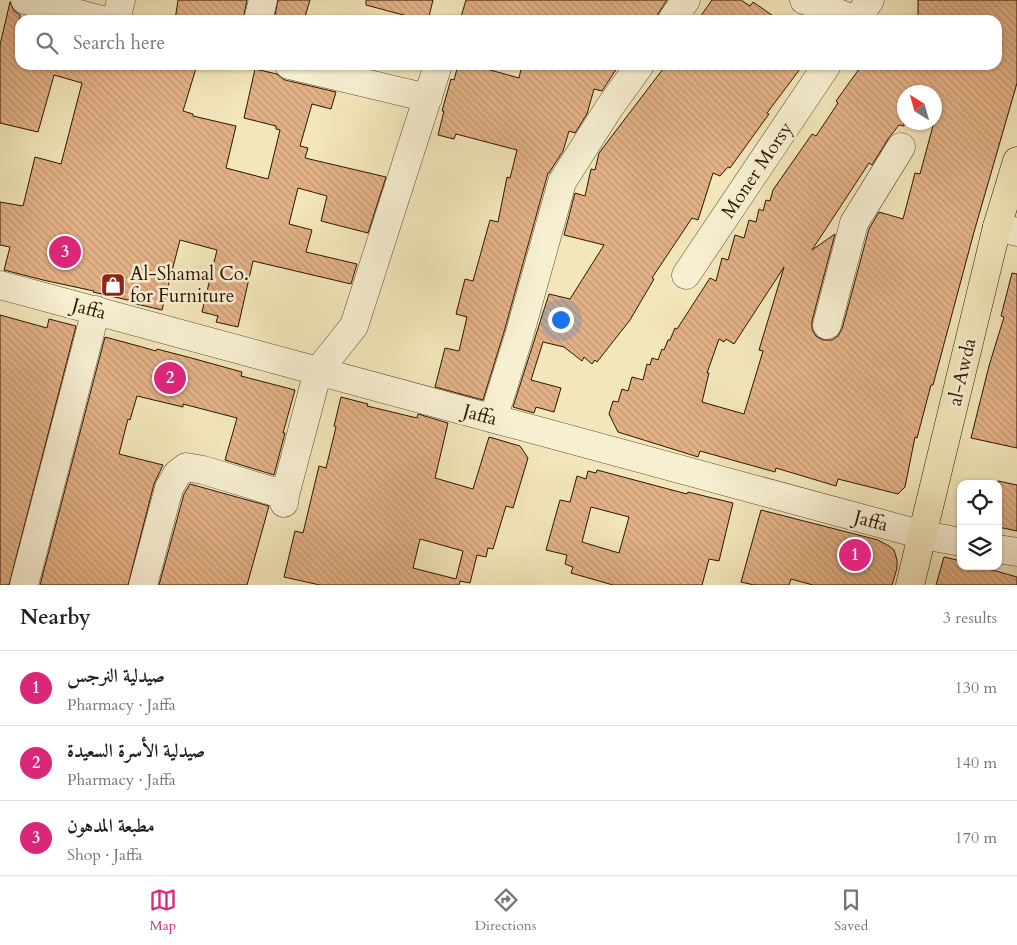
<!DOCTYPE html>
<meta charset="utf-8">
<style>
:root{--surface:#fff;--page:#f2f2f2;--text:#202124;--muted:#757577;--line:#e0e0e0;--accent:#db2777}
body{margin:0;font-family:Cardo,Amiri,serif;background:var(--page);color:var(--text)}
.controls{position:absolute;right:15px;bottom:15px;display:grid;overflow:hidden;border-radius:10px;box-shadow:0 1px 4px #0004}
.controls button{width:45px;height:45px;display:grid;place-items:center;padding:0;border:0;border-bottom:1px solid var(--line);background:var(--surface);color:var(--text);font:25px sans-serif}
.compass{position:absolute;left:897px;top:85px;width:45px;height:45px;border-radius:50%;background:var(--surface);box-shadow:0 1px 4px #0004;rotate:323deg}
.you{position:absolute;left:560px;top:319px;width:18px;height:18px;margin:-12px;border:4px solid #fff;border-radius:50%;background:#1a73e8;box-shadow:0 0 0 8px #1a73e833}
.badge{display:grid;place-items:center;width:32px;height:32px;border-radius:50%;background:var(--accent);color:#fff;font-size:16px;font-weight:700}
.pin{position:absolute;translate:-50% -50%;border:2px solid #fff;box-shadow:0 1px 5px #0006}
.list{margin:0;padding:0;list-style:none}
h2{display:flex;justify-content:space-between;align-items:center;height:65px;margin:0;padding:0 20px;font-size:21px}
h2 small{font-size:16px;font-weight:400;color:var(--muted)}
.list li{display:grid;grid-template-columns:32px 1fr auto;gap:15px;align-items:center;box-sizing:border-box;height:75px;padding:0 20px;border-top:1px solid var(--line)}
.list b{display:block;font-size:19px;white-space:nowrap}
.list p{margin:0;font-size:16px;white-space:nowrap;color:var(--muted)}
.list em{font-size:16px;font-style:normal;color:var(--muted)}
.icon{flex:none;width:28px;height:28px;fill:none;stroke:currentColor;stroke-width:2;stroke-linecap:round;stroke-linejoin:round}
.map{position:relative;flex:none;width:1017px;height:585px;overflow:hidden}
.search{position:absolute;background:var(--surface);box-shadow:0 1px 4px #0004;left:15px;right:15px;top:15px;height:55px;display:flex;align-items:center;gap:12px;box-sizing:border-box;padding:0 18px;border-radius:15px;color:var(--muted);font-size:19px}
.sheet{height:290px;background:var(--surface)}
nav{display:flex;justify-content:space-around;align-items:center;box-sizing:border-box;height:70px;border-top:1px solid var(--line);background:var(--surface);font-size:14px;color:var(--muted)}
nav a{display:grid;justify-items:center;gap:2px}
nav .on{color:var(--accent)}
.map>svg:first-child{display:block}
.building{fill:url(#building-back-hatch);stroke:#2c1500;fill-rule:evenodd}
.lines{fill:none;stroke-linecap:round;stroke-linejoin:round}
.minor-casing{stroke:#5e492e;stroke-width:29}
.major-casing{stroke:#2c1500;stroke-width:29}
.minor{stroke:#f7efd2;stroke-width:28}
.major{stroke:#f2e6ba;stroke-width:28}
.labels{text-anchor:middle;dominant-baseline:central;stroke-width:5;stroke-linejoin:round;paint-order:stroke}
.street-label{font-size:19px;fill:#2c1500;stroke:#f7efd2}
.poi-label{font-size:19px;fill:#2c1500;stroke:#f7efd2;text-anchor:start}
</style>
<div class="map">
<svg width="1017" height="585" viewBox="0 0 1017 585">
<defs>
<pattern id="building-back-hatch" width="6" height="6" patternUnits="userSpaceOnUse" patternTransform="scale(1.25)"><rect width="6" height="6" fill="#e3b186"/><path d="M-1 5l2 2M0 0l6 6M5-1l2 2" fill="none" stroke="#c39772"/></pattern>
</defs>
<rect width="100%" height="100%" fill="#f2e6ba"/>
<filter id="stains"><feTurbulence type="fractalNoise" baseFrequency=".004" numOctaves="4"/><feColorMatrix values="0 0 0 0 .2 0 0 0 0 .09 0 0 0 0 .02 0 0 0 .5 -.17"/></filter>
<radialGradient id="worn" r=".72"><stop offset=".6" stop-color="#630" stop-opacity="0"/><stop offset="1" stop-color="#630" stop-opacity=".3"/></radialGradient>
<!-- building -->
<path class="building" d="M 178,0 L 247,0 L 243,20 L 175,20 Z
M 278,0 L 310,0 L 304,20 L 274,20 Z
M 366,0 L 433,0 L 428,20 L 422,20 L 366,5 Z
M 466,0 L 667,0 L 654,20 L 460,20 Z
M 712,0 L 741,0 L 750,6 L 753,2 L 779,20 L 698,20 Z
M 918,0 L 1017,0 L 1017,83 L 974,232 L 933,385 L 931,385 L 917,438 L 915,437 L 905,487 L 898,494 L 838,479 L 836,486 L 776,468 L 775,472 L 700,451 L 698,457 L 618,432 L 609,414 L 613,401 L 618,402 L 622,389 L 628,391 L 632,377 L 643,380 L 647,364 L 650,365 L 652,358 L 658,360 L 662,349 L 664,350 L 668,340 L 670,340 L 675,328 L 677,329 L 710,278 L 716,281 L 722,258 L 728,260 L 735,235 L 744,238 L 749,220 L 756,222 L 759,209 L 763,211 L 766,200 L 770,201 L 773,190 L 812,134 L 816,136 L 838,103 L 836,101 L 862,65 L 997,65 L 997,20 L 918,20 ZM 904,92 L 934,92 L 934,122 L 920,174 L 915,173 L 903,219 L 879,212 L 869,229 L 842,329 L 838,336 L 832,340 L 823,340 L 816,336 L 812,329 L 812,321 L 835,234 L 812,250 L 869,163 L 872,165 L 888,139 L 899,125 L 904,126 ZM 784,267 L 759,350 L 763,351 L 744,414 L 702,402 L 709,373 L 707,373 L 719,339 L 724,342 L 726,339 L 734,344 Z
M 10,2 L 14,11 L 20,15 L 20,65 L 197,65 L 183,111 L 193,114 L 193,116 L 236,126 L 226,168 L 268,179 L 280,130 L 276,129 L 276,126 L 244,118 L 255,69 L 277,74 L 285,80 L 336,92 L 331,109 L 312,104 L 300,146 L 308,148 L 305,158 L 386,177 L 368,233 L 321,221 L 327,196 L 298,188 L 289,224 L 312,230 L 306,252 L 357,264 L 351,284 L 253,261 L 238,327 L 216,322 L 218,316 L 202,312 L 217,250 L 180,240 L 162,310 L 132,303 L 132,301 L 93,292 L 94,291 L 43,280 L 4,270 L 10,247 L 0,245 L 0,202 L 23,206 L 35,157 L 61,164 L 82,83 L 54,75 L 38,132 L 0,123 L 0,45 Z
M 458,65 L 472,65 L 519,78 L 522,65 L 619,65 L 602,91 L 594,89 L 587,114 L 575,133 L 569,131 L 563,151 L 549,173 L 548,173 L 504,332 L 483,400 L 435,387 L 445,348 L 459,351 L 467,317 L 456,314 L 465,279 L 473,281 L 490,220 L 498,222 L 507,177 L 510,178 L 517,150 L 456,134 L 454,139 L 438,135 L 444,111 L 442,111 L 451,79 L 454,80 Z
M 666,65 L 803,65 L 767,113 L 769,114 L 730,168 L 728,167 L 720,176 L 713,173 L 698,220 L 692,218 L 652,278 L 654,279 L 630,320 L 597,362 L 595,360 L 592,364 L 584,357 L 582,361 L 564,347 L 543,342 L 531,380 L 561,388 L 554,412 L 536,407 L 534,413 L 513,407 L 549,294 L 570,299 L 604,245 L 564,235 L 575,193 L 585,196 L 591,169 L 595,170 L 599,153 Z
M 1012,273 L 1017,274 L 1017,448 L 971,438 L 989,366 L 1004,317 L 1001,316 Z
M 0,315 L 47,328 L 49,319 L 76,326 L 9,585 L 0,585 Z
M 105,337 L 142,347 L 156,351 L 157,349 L 195,359 L 242,372 L 241,376 L 295,390 L 283,433 L 285,433 L 274,475 L 225,460 L 237,418 L 183,404 L 183,407 L 137,396 L 130,420 L 128,419 L 119,454 L 163,465 L 154,484 L 128,585 L 40,585 Z
M 341,397 L 368,404 L 367,406 L 417,418 L 418,414 L 448,423 L 435,478 L 473,489 L 489,437 L 520,446 L 528,458 L 513,508 L 506,506 L 493,549 L 488,548 L 486,557 L 477,555 L 470,583 L 460,581 L 459,585 L 320,585 L 284,577 L 295,531 L 303,533 L 319,466 L 326,468 L 336,427 L 334,426 ZM 420,539 L 463,551 L 456,579 L 413,568 Z
M 597,470 L 687,494 L 688,492 L 733,503 L 719,561 L 709,559 L 702,585 L 613,585 L 571,573 L 573,567 L 565,564 L 567,555 L 546,550 L 560,500 L 570,502 L 577,476 L 586,479 L 588,471 L 596,473 ZM 591,507 L 629,517 L 619,553 L 582,542 Z
M 998,481 L 1017,485 L 1017,531 L 998,527 Z
M 190,484 L 269,506 L 247,585 L 159,585 L 184,494 Z
M 761,510 L 878,540 L 889,546 L 894,550 L 897,560 L 897,568 L 892,585 L 813,585 L 791,579 L 789,585 L 754,585 L 741,582 Z
M 944,557 L 961,561 L 961,566 L 978,566 L 1017,577 L 1017,585 L 936,585 Z"/>
<g class="lines">
<defs>
<path id="minor" d="M 25,0 L 102,20
M 804,0 L 856,20 L 870,0
M 116,20 L 121,0
M 258,20 L 263,0
M 672,20 L 686,0
M 289,65 L 428,98
M 997,227 L 1017,232
M 686,275 L 827,65
M 0,285 L 923,535 L 961,542
M 827,325 L 854,223 L 901,147
M 493,419 L 519,336 L 562,182 L 609,108 L 640,65
M 284,503 L 285,495 L 318,371 L 354,326 L 438,65
M 998,549 L 1017,552
M 24,585 L 96,310
M 143,585 L 169,488 L 177,474 L 186,467 L 203,470 L 285,495"/>
<path id="major" d="M 910,585 L 997,227 L 1017,161"/>
</defs>
<!-- minor casing -->
<use href="#minor" class="minor-casing"/>
<!-- major casing -->
<use href="#major" class="major-casing"/>
<!-- minor -->
<use href="#minor" class="minor"/>
<!-- major -->
<use href="#major" class="major"/>
</g>
<!-- icons -->
<defs>
<symbol id="shop-square" viewBox="-11 -11 22 22"><rect x="-9" y="-9" width="18" height="18" rx="4" fill="#8f2418" stroke="#f7efd2"/><path d="M-5-2.5h2.3a2.7 3.5 0 0 1 5.4 0H5L5.5 6h-11ZM-1.5-2.5h3a1.5 2.3 0 0 0-3 0Z" fill="#fff"/></symbol>
</defs>
<g fill-rule="evenodd">
<use href="#shop-square" x="99" y="271" width="28" height="28"/>
</g>
<g class="labels">
<!-- street labels -->
<g class="street-label">
<text transform="translate(757 170) rotate(-56)">Moner Morsy</text>
<text transform="translate(89 309) rotate(15)">Jaffa</text>
<text transform="translate(962 372) rotate(-77)">al-Awda</text>
<text transform="translate(480 415) rotate(15)">Jaffa</text>
<text transform="translate(871 521) rotate(15)">Jaffa</text>
</g>
<!-- poi labels -->
<g class="poi-label">
<text x="130" y="274">Al-Shamal Co.<tspan x="130" dy="22">for Furniture</tspan></text>
</g>
</g>
<rect width="100%" height="100%" filter="url(#stains)"/>
<rect width="100%" height="100%" fill="url(#worn)"/>
</svg>
<div class="controls">
<button><svg class="icon" aria-label="locate" viewBox="0 0 24 24"><circle cx="12" cy="12" r="6"/><path d="M12 2v4M12 18v4M2 12h4M18 12h4"/></svg></button>
<button><svg class="icon" aria-label="layers" viewBox="0 0 24 24"><path d="M12 4l9 5-9 5-9-5zM3 14l9 5 9-5"/></svg></button>
</div>
<svg class="compass" viewBox="-18 -18 36 36"><path d="M0-13l5 13h-10z" fill="#e53935"/><path d="M0 13l5-13h-10z" fill="#757577"/></svg>
<div class="you"></div>
<div class="pin badge" style="left:855px;top:555px">1</div>
<div class="pin badge" style="left:170px;top:378px">2</div>
<div class="pin badge" style="left:65px;top:252px">3</div>
<div class="search"><svg class="icon" aria-label="search" viewBox="0 0 24 24"><circle cx="10" cy="10" r="6"/><path d="M15 15l6 6"/></svg>Search here</div>
</div>
<section class="sheet">
<h2>Nearby<small>3 results</small></h2>
<ul class="list">
<li><span class="badge">1</span><div><b>صيدلية النرجس</b><p>Pharmacy · Jaffa</p></div><em>130 m</em></li>
<li><span class="badge">2</span><div><b>صيدلية الأسرة السعيدة</b><p>Pharmacy · Jaffa</p></div><em>140 m</em></li>
<li><span class="badge">3</span><div><b>مطبعة المدهون</b><p>Shop · Jaffa</p></div><em>170 m</em></li>
</ul>
</section>
<nav>
<a class="on"><svg class="icon" aria-label="map" viewBox="0 0 24 24"><path d="M3 6l6-2 6 2 6-2v14l-6 2-6-2-6 2zM9 4v14M15 6v14"/></svg>Map</a>
<a><svg class="icon" aria-label="directions" viewBox="0 0 24 24"><path d="M12 3l9 9-9 9-9-9zM9 14v-3h6M13 9l2 2-2 2"/></svg>Directions</a>
<a><svg class="icon" aria-label="saved" viewBox="0 0 24 24"><path d="M7 4h10v16l-5-4-5 4z"/></svg>Saved</a>
</nav>
